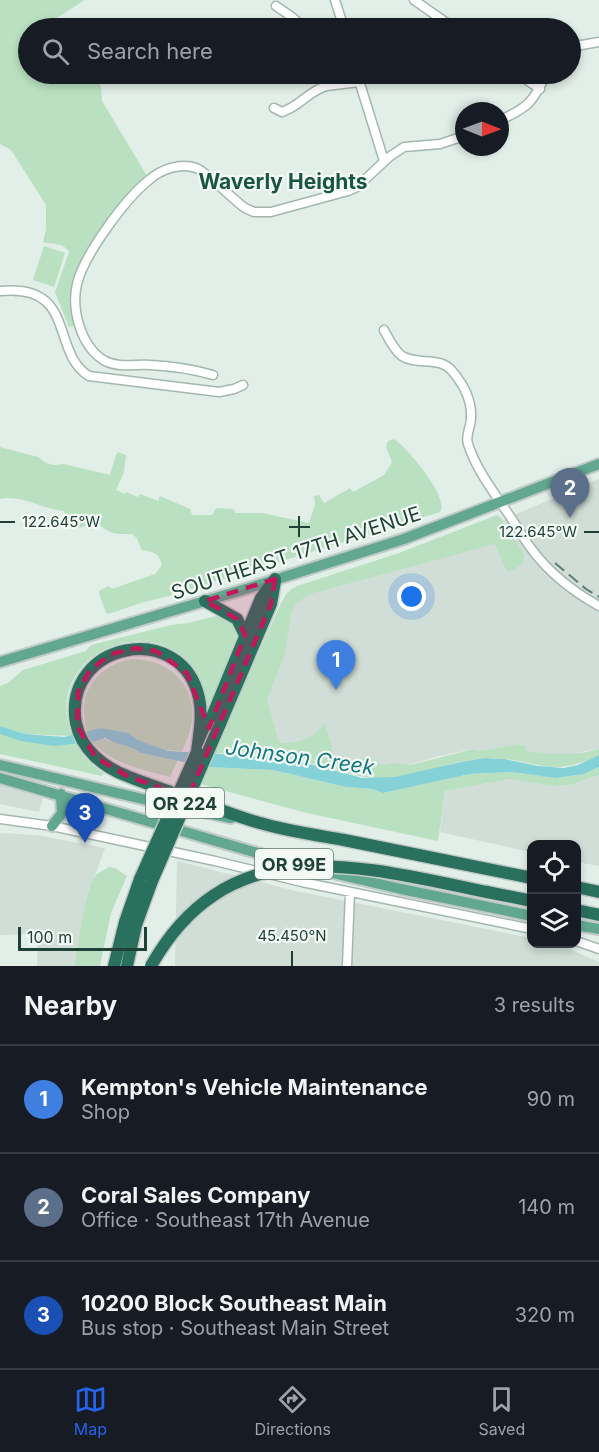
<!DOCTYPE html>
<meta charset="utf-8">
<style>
:root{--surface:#171b24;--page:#20242c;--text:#f1f3f6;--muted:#9ea1a6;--line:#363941;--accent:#2563eb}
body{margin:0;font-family:Inter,sans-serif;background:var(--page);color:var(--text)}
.controls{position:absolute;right:18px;bottom:18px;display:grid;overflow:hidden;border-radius:12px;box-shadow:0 3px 9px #0003}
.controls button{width:54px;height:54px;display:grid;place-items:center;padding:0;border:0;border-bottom:2px solid var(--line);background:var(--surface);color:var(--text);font:30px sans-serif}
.compass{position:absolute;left:455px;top:102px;width:54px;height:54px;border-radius:50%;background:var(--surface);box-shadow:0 3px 9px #0003;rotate:91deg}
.scale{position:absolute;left:18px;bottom:15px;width:129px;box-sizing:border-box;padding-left:6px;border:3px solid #204136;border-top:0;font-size:16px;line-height:21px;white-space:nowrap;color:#204136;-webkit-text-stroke:4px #f3faf6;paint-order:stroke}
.you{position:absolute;left:412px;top:597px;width:21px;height:21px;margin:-15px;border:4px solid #fff;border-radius:50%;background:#1a73e8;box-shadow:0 0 0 9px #1a73e833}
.badge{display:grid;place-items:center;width:39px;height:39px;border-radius:50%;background:var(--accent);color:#fff;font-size:20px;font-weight:700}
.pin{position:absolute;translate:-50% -50px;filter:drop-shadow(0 2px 3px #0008)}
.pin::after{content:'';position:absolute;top:32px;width:21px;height:18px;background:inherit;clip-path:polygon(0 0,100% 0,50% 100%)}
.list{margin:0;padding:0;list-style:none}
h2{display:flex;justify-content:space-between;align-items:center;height:78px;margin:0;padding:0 24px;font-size:26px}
h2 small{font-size:20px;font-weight:400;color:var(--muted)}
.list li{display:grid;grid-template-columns:39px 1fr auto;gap:18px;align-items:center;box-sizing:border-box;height:108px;padding:0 24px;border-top:2px solid var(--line)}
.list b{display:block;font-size:22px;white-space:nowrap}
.list p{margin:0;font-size:20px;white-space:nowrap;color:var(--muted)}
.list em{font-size:20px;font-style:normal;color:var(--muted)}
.icon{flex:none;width:33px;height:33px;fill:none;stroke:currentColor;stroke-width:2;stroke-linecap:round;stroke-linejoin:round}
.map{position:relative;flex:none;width:599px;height:966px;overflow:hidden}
.search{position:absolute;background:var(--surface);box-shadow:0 3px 9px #0003;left:18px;right:18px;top:18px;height:66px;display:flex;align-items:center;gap:15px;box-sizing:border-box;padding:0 21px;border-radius:33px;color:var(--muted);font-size:22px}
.sheet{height:402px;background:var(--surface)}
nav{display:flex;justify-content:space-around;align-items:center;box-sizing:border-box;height:84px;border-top:2px solid var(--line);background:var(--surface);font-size:16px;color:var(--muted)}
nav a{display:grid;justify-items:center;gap:3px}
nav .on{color:var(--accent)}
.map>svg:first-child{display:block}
.built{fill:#d0ded7}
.green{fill:#b9e1c1}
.water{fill:#85d1d8}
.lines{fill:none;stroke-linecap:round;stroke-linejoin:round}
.minor-casing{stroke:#a4b7af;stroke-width:11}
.major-casing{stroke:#c1cac7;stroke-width:14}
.highway-casing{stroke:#c1cac7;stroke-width:15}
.minor{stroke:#fff;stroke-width:8}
.major{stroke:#62a891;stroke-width:10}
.highway{stroke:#29705d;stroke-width:12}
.rail{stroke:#5b7c71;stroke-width:2;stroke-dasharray:12 6;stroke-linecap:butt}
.highway-bridge-casing{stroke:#c1cac7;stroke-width:15;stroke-linecap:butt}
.highway-bridge{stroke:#29705d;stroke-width:12}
.marked{fill:#c2185b;fill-opacity:0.2;stroke:#c2185b;stroke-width:4.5;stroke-dasharray:12 8;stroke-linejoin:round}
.ticks{fill:none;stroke:#204136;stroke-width:2}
.labels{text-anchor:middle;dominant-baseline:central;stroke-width:4.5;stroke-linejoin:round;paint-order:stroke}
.shield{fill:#f3faf6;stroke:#5f7870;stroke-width:1.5}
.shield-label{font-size:18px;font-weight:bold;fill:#204136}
.street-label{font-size:20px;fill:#204136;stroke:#f3faf6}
.neighbourhood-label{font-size:21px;font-weight:bold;fill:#1a5543;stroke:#f3faf6}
.water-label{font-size:21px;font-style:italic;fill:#137883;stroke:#f3faf6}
.ticks-label{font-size:15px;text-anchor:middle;fill:#204136;stroke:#f3faf6;stroke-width:4.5;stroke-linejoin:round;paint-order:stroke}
</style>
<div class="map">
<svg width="599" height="966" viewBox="0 0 599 966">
<rect width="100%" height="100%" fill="#e2eee8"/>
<!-- built -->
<path class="built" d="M 599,479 L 599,749 L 565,755 L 545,754 L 526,751 L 518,744 L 478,751 L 474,749 L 439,756 L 388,771 L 332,762 L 273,745 L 252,675 L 291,589 L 495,523 Z
M 599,775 L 599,866 L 577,862 L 576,844 L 532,844 L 531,852 L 440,832 L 445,791 L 510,779 L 553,786 L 570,785 Z
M 0,785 L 43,798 L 39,812 L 0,804 Z
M 0,833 L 37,835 L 105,848 L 94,878 L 76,966 L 37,966 L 38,934 L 0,935 Z
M 177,861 L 296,891 L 531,938 L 532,944 L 554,944 L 562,946 L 599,962 L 599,966 L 175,966 Z"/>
<!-- green -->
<path class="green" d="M 0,0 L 85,0 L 52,21 L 60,28 L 28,28 L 28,74 L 94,74 L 101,87 L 102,101 L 147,176 L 125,200 L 73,285 L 72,310 L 76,325 L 69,327 L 55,292 L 69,252 C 63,242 53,245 43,242 L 46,230 L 46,205 L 11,150 L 0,144 Z
M 44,246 L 65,253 L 54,287 L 33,280 Z
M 394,439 C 407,447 450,498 440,512 L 169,596 L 144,602 L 109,614 L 106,613 L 99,593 L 100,590 L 109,586 L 112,589 L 155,574 L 162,565 C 159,553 154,552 142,550 C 133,527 133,537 113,533 C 107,531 101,526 96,523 L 75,529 L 70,525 L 64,511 C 41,509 22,494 0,499 L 0,447 L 38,457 L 46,463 L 54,465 L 64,464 L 110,475 L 116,455 L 118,452 L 126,455 L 124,472 L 116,490 L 125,494 L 126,492 L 138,497 L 140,494 L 158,501 L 160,496 L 190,509 L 192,515 L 212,515 L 216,508 L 234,509 L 235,513 L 262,513 L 309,523 L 315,504 L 314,496 L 319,495 L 324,503 L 350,488 L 353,492 L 384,475 L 392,462 L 386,447 L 388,441 Z
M 497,515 L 501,518 L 524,554 L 523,563 L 514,570 L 507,572 L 495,544 L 310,594 L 297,603 L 292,611 L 284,657 L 267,699 L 279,743 C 299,743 312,739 325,723 L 335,758 L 344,756 L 346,763 L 370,757 L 383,765 L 392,763 L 410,765 L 474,749 L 478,751 L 518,744 L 525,746 L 527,751 C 550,755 576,756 599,749 L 599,755 C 550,780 535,758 488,758 C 453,759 420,778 385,778 C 347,779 323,763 287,758 C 263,755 238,755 214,753 L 280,605 L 287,593 L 297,586 L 399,553 Z
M 216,616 L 228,619 L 234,625 L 237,637 L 211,709 L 208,708 C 193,594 35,641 72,736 L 25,734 L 0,726 L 0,686 L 8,683 L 23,670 L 86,651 L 91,645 L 171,625 L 188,623 Z
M 132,659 C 167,659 196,683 192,720 C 191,731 186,742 182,751 L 164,750 L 138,740 L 129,733 L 101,728 L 87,732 C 76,695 94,666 132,659 Z
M 0,734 C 25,742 49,746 76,744 L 85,758 L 104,774 L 102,776 L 0,754 Z
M 101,738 L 136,749 L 141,753 L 178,760 L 170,777 C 145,770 110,764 93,742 Z
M 208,767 L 273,770 L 346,787 L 372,789 L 383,793 L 470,774 L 512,772 L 555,778 L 584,774 L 599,767 L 599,775 L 570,785 L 553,786 L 510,779 L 445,791 L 438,841 L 307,813 L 200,784 Z
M 109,867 L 115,868 L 127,876 L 111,913 L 100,966 L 75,966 C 77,949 86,885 97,874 C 100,872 106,869 109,867 Z"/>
<!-- water -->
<path class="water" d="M 0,726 L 25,734 L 64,737 L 101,728 L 129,733 L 138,740 L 168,751 L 288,758 L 362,778 L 395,777 L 466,761 L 485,758 L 504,759 L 538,766 L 564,768 L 578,765 L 599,755 L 599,767 L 584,774 L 555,778 L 512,772 L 470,774 L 383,793 L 372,789 L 346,787 L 273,770 L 208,767 L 141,753 C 130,745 117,745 105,738 L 93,742 L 54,746 L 21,741 L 0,734 Z"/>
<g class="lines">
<defs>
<path id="minor" d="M 335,0 L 344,28
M 414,0 L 454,28
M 276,6 L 292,17 L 304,28
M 570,47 L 599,42
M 321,74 L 326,86 L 359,82
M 357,74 L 384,161
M 518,74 L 540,89
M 274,108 L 282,112 C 300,106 306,93 326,86
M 500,120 C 528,108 534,101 546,74
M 0,291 C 77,283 50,352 89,376 L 219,392 L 234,389 L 243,385
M 384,330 C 389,339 393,349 402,356 C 418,366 440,355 453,372 C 463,384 472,401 471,418 C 471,427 465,435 468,444 C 476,469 493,491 507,512 C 515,523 522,536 530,547 C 548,572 572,591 599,606
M 213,375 C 192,369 172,366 150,365 C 135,364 119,368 105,361 C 81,347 71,310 77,284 C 84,255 125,199 149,180 C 160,170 180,162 196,168 C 207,172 232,199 245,208 L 254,212 L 271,212 L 348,191 L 357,187 L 389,157 L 404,147 L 440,144 L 464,136
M 0,819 L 52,826 L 215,861 L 302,882 L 532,929
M 576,941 L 599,949
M 347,966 L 350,892"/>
<path id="major" d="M 0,662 L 249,588 L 404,539 L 599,464
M 0,765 L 151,801 L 231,818
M 0,778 L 302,866
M 61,794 L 84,833
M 52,826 L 62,813 L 61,797
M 320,870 L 401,889 L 532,916
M 576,925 L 599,929"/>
<path id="highway" d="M 205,601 L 237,619 L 245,635
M 220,724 L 271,604 L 275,581
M 201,743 L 261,598 L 275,579
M 197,752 C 199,734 203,716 199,698 C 182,619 62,642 76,723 C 81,749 103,767 127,776 C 152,786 178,794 204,804 C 222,810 241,818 260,823 C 287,831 316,835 344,840 C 407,853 469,865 532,878
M 576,887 L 599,892
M 487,892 L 532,901
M 576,910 L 599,915
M 114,966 L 125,922 L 140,879
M 127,966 L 136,925 L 152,881"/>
</defs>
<!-- minor casing -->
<use href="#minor" class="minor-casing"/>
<!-- major casing -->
<use href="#major" class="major-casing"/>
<!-- highway casing -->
<use href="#highway" class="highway-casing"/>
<!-- minor -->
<use href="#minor" class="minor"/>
<!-- major -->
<use href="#major" class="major"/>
<!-- highway -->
<use href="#highway" class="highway"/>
<!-- rail -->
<path class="rail" d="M 555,563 L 586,589 L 599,597"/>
<defs>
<path id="highway-bridge" d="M 140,879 L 197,752
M 152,881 L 220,724
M 151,966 C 229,827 360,866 487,892"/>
</defs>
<!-- highway-bridge casing -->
<use href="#highway-bridge" class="highway-bridge-casing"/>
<!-- highway-bridge -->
<use href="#highway-bridge" class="highway-bridge"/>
</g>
<!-- marked area -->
<path class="marked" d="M 275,579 L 271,604 L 188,798 L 127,776 L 95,757 L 77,726 L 78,692 L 90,670 L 111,654 L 136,648 L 156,651 L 187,673 L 209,728 L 245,635 L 237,619 L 205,601 Z"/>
<!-- ticks -->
<path class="ticks" d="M 0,522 L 15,522M 289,527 L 310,527M 584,532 L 599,532M 299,537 L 299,516M 292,966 L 292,951"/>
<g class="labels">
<!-- shield labels -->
<g class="shield">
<rect x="146" y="788" width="78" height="30" rx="4.5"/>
<rect x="255" y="849" width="78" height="30" rx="4.5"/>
</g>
<g class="shield-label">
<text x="185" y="803">OR 224</text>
<text x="294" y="864">OR 99E</text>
</g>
<!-- street labels -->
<g class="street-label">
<text transform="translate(296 553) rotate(-18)">SOUTHEAST 17TH AVENUE</text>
</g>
<!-- neighbourhood labels -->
<g class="neighbourhood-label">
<text x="283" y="181">Waverly Heights</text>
</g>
<!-- water labels -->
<g class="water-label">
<text transform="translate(300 757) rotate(8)">Johnson Creek</text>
</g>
</g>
<g class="ticks-label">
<text x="61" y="527">122.645°W</text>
<text x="538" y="537">122.645°W</text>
<text x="292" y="941">45.450°N</text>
</g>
</svg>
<div class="controls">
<button><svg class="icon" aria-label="locate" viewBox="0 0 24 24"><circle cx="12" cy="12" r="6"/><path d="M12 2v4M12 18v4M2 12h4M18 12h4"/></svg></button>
<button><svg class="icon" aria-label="layers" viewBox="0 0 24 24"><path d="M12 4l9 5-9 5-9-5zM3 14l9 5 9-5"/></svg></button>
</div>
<svg class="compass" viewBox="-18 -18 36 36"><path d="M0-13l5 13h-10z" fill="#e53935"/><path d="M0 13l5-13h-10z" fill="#9ea1a6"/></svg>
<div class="scale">100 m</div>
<div class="you"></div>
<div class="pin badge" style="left:336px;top:690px;background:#3f7fe0">1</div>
<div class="pin badge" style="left:570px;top:518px;background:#5c6f8a">2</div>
<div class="pin badge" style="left:85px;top:843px;background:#1a4fb4">3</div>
<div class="search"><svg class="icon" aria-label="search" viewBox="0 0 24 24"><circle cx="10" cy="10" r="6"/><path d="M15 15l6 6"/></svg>Search here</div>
</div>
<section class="sheet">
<h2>Nearby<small>3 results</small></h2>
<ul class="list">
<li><span class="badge" style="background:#3f7fe0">1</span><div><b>Kempton's Vehicle Maintenance</b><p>Shop</p></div><em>90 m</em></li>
<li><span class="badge" style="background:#5c6f8a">2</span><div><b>Coral Sales Company</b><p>Office · Southeast 17th Avenue</p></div><em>140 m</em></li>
<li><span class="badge" style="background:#1a4fb4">3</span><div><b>10200 Block Southeast Main</b><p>Bus stop · Southeast Main Street</p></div><em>320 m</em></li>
</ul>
</section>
<nav>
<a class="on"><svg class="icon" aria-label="map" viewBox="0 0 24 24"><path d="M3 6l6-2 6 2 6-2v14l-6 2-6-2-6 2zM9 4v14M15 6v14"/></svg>Map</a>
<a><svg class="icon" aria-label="directions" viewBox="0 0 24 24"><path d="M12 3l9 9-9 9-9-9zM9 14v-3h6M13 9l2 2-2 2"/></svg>Directions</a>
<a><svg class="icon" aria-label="saved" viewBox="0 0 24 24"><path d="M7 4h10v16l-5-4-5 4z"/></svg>Saved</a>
</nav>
